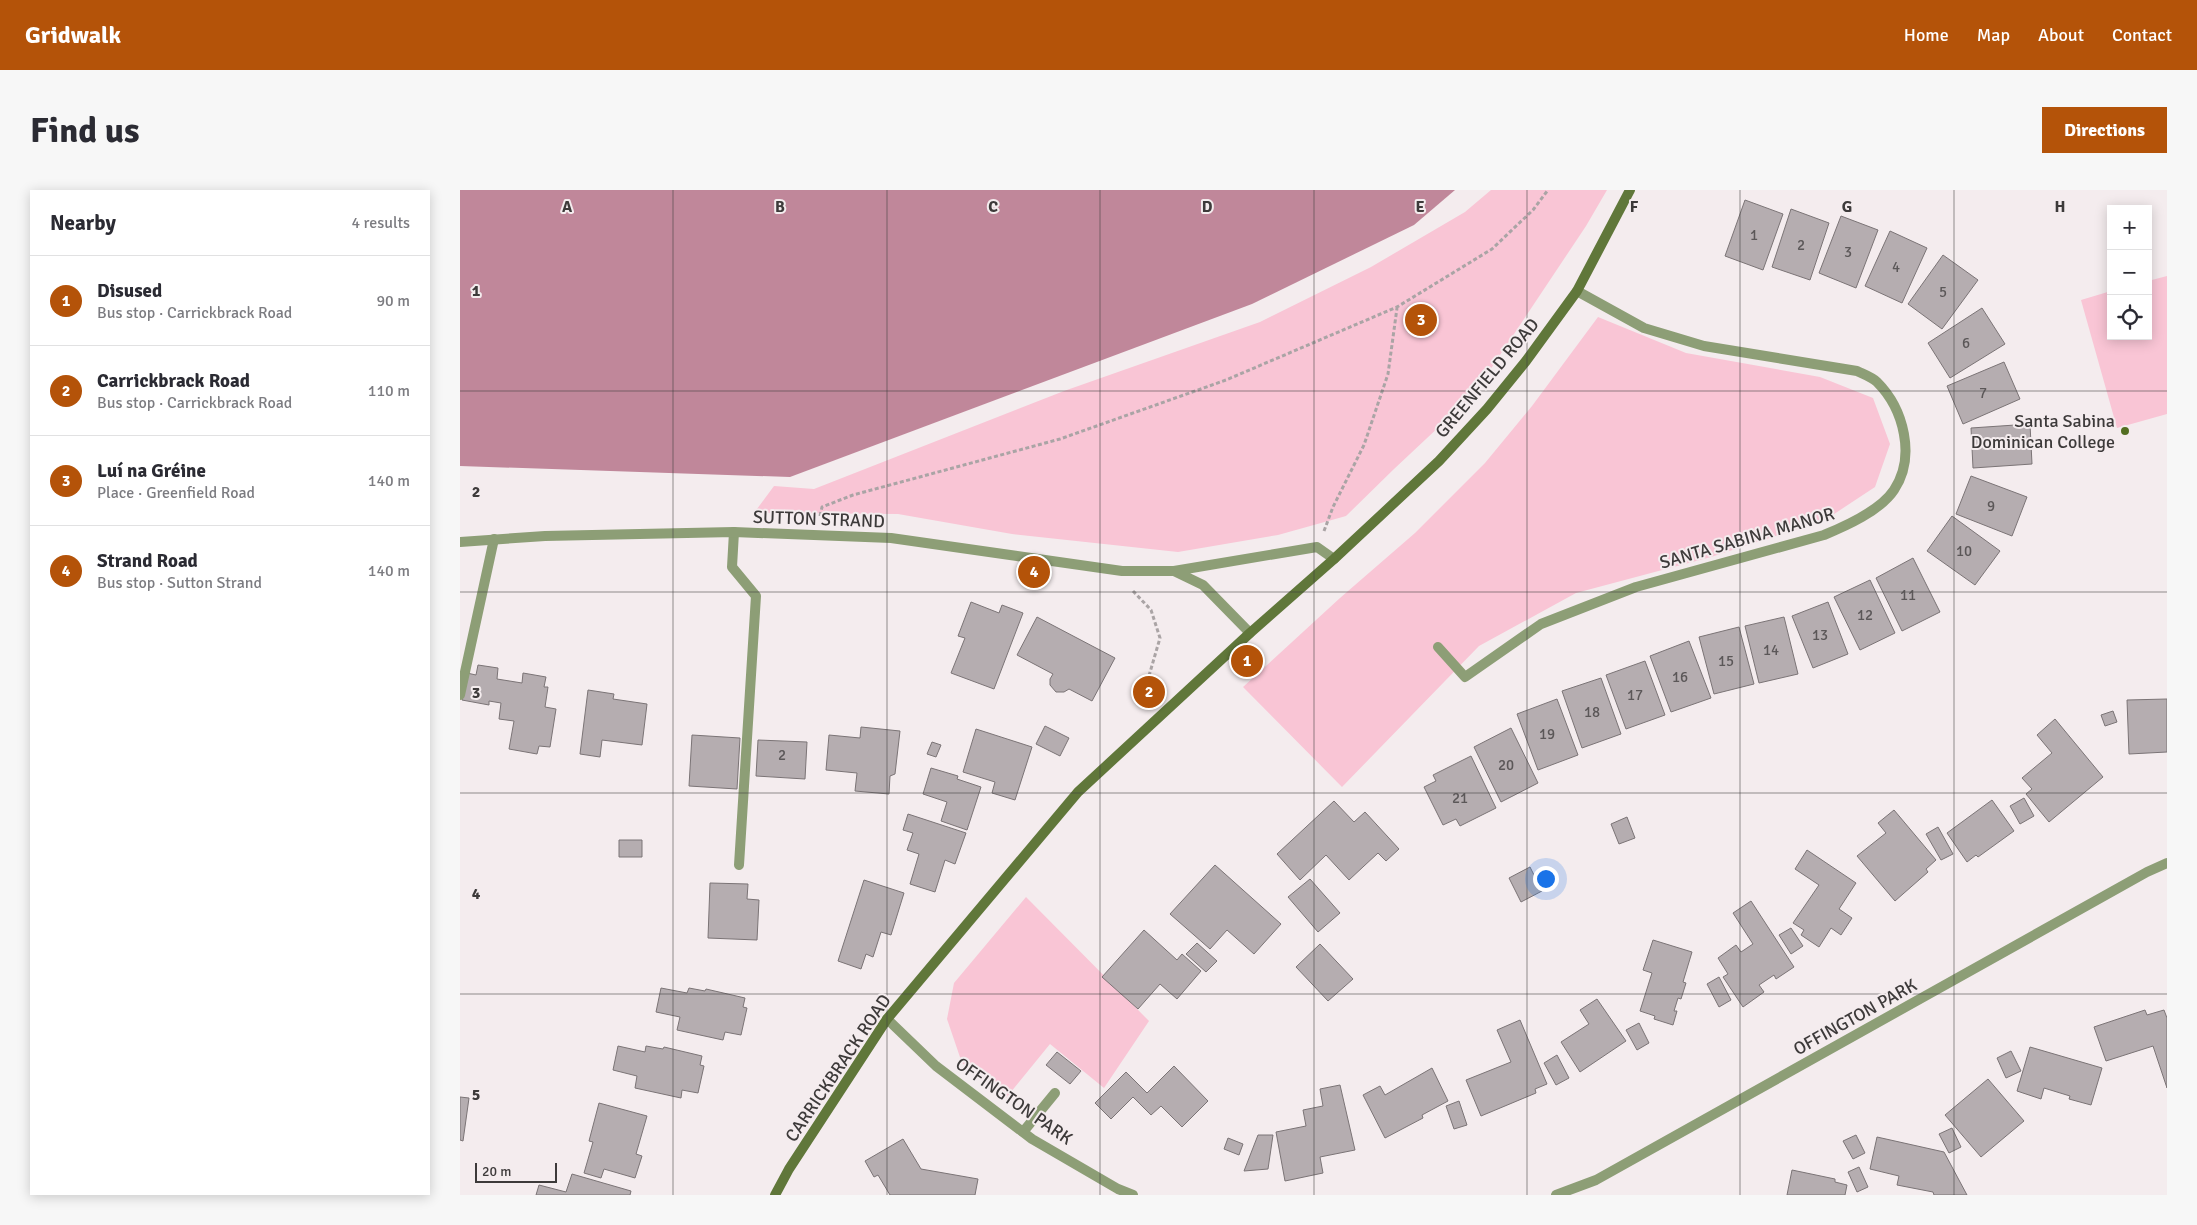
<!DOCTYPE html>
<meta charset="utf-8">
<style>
:root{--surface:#fff;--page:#f7f7f7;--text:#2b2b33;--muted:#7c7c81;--line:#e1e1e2;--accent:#b45309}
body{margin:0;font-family:Signika,sans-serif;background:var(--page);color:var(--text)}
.controls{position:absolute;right:15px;top:15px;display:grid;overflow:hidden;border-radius:0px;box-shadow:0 2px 12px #0003}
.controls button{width:45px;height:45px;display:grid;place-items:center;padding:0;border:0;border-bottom:1px solid var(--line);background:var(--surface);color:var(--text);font:25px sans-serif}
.scale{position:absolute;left:15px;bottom:12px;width:82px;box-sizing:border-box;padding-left:5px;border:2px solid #3d3a3a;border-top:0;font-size:14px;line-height:18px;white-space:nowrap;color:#3d3a3a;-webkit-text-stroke:4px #f4ecee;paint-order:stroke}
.you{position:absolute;left:1085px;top:688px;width:18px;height:18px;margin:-12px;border:4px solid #fff;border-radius:50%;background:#1a73e8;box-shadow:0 0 0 8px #1a73e833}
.badge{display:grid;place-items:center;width:32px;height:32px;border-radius:50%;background:var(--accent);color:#fff;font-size:16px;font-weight:700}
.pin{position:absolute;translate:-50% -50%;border:2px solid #fff;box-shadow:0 1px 5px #0006}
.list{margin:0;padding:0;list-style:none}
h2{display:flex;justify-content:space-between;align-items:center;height:65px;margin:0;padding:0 20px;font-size:21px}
h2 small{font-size:16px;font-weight:400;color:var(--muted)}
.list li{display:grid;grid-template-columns:32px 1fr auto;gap:15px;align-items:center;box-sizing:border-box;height:90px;padding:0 20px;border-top:1px solid var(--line)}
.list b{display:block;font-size:19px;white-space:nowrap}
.list p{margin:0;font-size:16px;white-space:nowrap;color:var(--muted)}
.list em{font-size:16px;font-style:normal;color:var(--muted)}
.icon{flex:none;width:28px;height:28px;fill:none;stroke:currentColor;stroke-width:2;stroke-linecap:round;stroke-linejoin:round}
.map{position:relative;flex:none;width:1707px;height:1005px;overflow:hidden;border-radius:0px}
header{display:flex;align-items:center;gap:30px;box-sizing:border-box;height:70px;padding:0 25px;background:var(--accent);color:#fff}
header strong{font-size:24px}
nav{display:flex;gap:28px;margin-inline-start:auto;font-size:18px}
.intro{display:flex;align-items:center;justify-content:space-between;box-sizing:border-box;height:120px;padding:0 30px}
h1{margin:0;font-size:35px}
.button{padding:12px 22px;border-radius:0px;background:var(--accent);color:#fff;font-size:18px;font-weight:700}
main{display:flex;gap:30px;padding:0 30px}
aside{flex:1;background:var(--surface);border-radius:0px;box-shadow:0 2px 12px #0003}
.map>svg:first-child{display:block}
.green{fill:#f9c5d5}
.water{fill:#c0879a}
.building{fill:#b5adb0;stroke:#7b7476}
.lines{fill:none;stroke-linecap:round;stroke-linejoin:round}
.path{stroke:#aaa4a5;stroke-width:3;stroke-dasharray:4 2.5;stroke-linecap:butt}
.service{stroke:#8d9e76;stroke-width:10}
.minor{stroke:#8d9e76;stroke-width:10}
.tertiary{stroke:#8d9e76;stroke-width:10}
.secondary{stroke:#60773a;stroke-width:10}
.grid{fill:none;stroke:#3d3a3a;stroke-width:1;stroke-opacity:0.55}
.poi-dot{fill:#536e21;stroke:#f4ecee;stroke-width:2}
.labels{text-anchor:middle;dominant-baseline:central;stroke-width:4;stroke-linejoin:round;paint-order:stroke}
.number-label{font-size:15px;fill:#5b5758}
.street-label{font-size:18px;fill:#3d3a3a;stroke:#f4ecee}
.poi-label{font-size:18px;fill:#3d3a3a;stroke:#f4ecee;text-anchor:end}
.grid-label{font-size:16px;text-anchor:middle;font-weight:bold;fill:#3d3a3a;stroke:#f4ecee;stroke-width:4;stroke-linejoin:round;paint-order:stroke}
</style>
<header>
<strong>Gridwalk</strong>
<nav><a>Home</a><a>Map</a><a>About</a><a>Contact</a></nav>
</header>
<div class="intro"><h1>Find us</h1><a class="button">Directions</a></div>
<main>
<aside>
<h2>Nearby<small>4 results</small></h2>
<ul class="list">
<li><span class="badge">1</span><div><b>Disused</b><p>Bus stop · Carrickbrack Road</p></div><em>90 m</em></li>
<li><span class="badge">2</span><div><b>Carrickbrack Road</b><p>Bus stop · Carrickbrack Road</p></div><em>110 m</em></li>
<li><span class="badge">3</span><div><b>Luí na Gréine</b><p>Place · Greenfield Road</p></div><em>140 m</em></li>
<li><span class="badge">4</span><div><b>Strand Road</b><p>Bus stop · Sutton Strand</p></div><em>140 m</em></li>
</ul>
</aside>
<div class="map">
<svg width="1707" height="1005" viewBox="0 0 1707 1005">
<rect width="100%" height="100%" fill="#f4ecee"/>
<!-- green -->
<path class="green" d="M 1031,0 L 1147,0 L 1126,36 L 1014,204 L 934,279 L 886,326 L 818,345 L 718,362 L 552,344 L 438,324 L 294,323 L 314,296 L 354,299 L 604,201 L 800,132 L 911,77 L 1005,22 Z
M 1707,86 L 1707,224 L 1657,238 L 1621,110 L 1651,101 L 1651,146 L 1688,146 L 1688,91 Z
M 1138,127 L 1226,163 L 1360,187 L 1413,208 L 1430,254 L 1415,297 L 1365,330 L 1251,367 L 1116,403 L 1019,456 L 882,597 L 783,497 L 880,408 L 955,343 L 1025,273 L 1072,216 Z
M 566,707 L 689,831 L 644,898 L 590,854 L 546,908 L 502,873 L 487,829 L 494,793 Z"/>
<!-- water -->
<path class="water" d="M 0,0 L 995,0 L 954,35 L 792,114 L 330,287 L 0,276 Z"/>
<!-- building -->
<path class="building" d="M 1285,10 L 1323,24 L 1303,80 L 1265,66 Z
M 1331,19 L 1369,33 L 1350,90 L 1312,77 Z
M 1381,26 L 1418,40 L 1396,98 L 1359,83 Z
M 1430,41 L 1467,58 L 1442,113 L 1405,96 Z
M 1483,65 L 1518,90 L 1482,139 L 1448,114 Z
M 1522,118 L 1545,154 L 1490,188 L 1468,153 Z
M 1544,172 L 1560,209 L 1503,234 L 1487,196 Z
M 1570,234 L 1572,274 L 1513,278 L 1511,238 Z
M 1511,286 L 1567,307 L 1552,346 L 1496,324 Z
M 1492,326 L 1540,361 L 1515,395 L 1467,361 Z
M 1453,368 L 1480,422 L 1442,441 L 1416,388 Z
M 1410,390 L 1435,443 L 1400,460 L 1374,407 Z
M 511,412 L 539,423 L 542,415 L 563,423 L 534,499 L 491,483 L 505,448 L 498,446 Z
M 1368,412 L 1388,464 L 1353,478 L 1332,426 Z
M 577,427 L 655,468 L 632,511 L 609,499 L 604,502 L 596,502 L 590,495 L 590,489 L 593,484 L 557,465 Z
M 1324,427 L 1338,484 L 1299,493 L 1285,436 Z
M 1279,437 L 1294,494 L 1254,504 L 1239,447 Z
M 1229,451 L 1251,508 L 1211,522 L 1190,466 Z
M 1185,471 L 1205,525 L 1166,539 L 1146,485 Z
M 18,475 L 38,478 L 37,489 L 62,493 L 63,483 L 86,487 L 84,497 L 88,497 L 85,517 L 96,519 L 90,557 L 79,556 L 77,564 L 49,559 L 54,531 L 39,529 L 41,513 L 29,511 L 29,515 L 2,510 L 7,483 L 16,485 Z
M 1141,488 L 1161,544 L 1122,558 L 1102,501 Z
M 128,500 L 154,504 L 153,509 L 187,514 L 182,555 L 142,550 L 140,567 L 120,564 Z
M 1097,509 L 1118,565 L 1078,580 L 1057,524 Z
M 1707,509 L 1707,562 L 1669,564 L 1667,510 Z
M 1653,521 L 1657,532 L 1645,536 L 1641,525 Z
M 1595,529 L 1643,587 L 1589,632 L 1566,604 L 1572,599 L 1562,588 L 1592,563 L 1577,545 Z
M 585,536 L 609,548 L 600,566 L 576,554 Z
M 401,537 L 440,541 L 435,584 L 430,586 L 429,604 L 395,601 L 397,583 L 366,580 L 369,545 L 400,548 Z
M 1051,538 L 1078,593 L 1041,612 L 1014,557 Z
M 516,539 L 572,557 L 555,610 L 532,603 L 535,592 L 503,582 Z
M 232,545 L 280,548 L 277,599 L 229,596 Z
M 298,550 L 347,552 L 345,589 L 296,586 Z
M 472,552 L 481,555 L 476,567 L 467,564 Z
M 1011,566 L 1036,618 L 1000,636 L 996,629 L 983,635 L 964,597 L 976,591 L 973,585 Z
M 471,578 L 498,586 L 497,589 L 521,597 L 507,640 L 481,631 L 487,612 L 463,604 Z
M 1564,608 L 1574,626 L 1560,634 L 1550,616 Z
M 1532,610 L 1554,641 L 1518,667 L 1516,665 L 1507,672 L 1487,643 Z
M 874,611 L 894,632 L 905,622 L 939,659 L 926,671 L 918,663 L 889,690 L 866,665 L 840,690 L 817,664 Z
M 1434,620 L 1476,670 L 1466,679 L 1468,682 L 1435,711 L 1397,666 L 1426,643 L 1418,633 Z
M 448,624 L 506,643 L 495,674 L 485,670 L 475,702 L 450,694 L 459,664 L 447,660 L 453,643 L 443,640 Z
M 1167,627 L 1175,648 L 1159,654 L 1151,634 Z
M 1478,637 L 1493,664 L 1481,670 L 1466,644 Z
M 159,650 L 182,650 L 182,667 L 159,667 Z
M 1347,660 L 1396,693 L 1379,719 L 1392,728 L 1381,745 L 1371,738 L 1359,757 L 1341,745 L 1344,740 L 1333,733 L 1359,695 L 1335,679 Z
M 755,675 L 821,734 L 794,764 L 767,740 L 750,759 L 710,724 Z
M 1070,677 L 1082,701 L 1061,712 L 1049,688 Z
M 850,689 L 880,723 L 858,742 L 828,707 Z
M 404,690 L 444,703 L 431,745 L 421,742 L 413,767 L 406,764 L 401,779 L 378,771 Z
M 250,693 L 288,694 L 287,709 L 299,710 L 297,750 L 248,748 Z
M 1291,711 L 1334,777 L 1316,789 L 1314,785 L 1299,795 L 1304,802 L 1283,817 L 1263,787 L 1268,784 L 1258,768 L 1276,755 L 1281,762 L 1293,754 L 1273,723 Z
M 1331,738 L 1343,756 L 1331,764 L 1319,745 Z
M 684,740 L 717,770 L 722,764 L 741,781 L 717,809 L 700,794 L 678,819 L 642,787 Z
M 1193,750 L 1232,762 L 1223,792 L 1226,793 L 1221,809 L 1218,808 L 1214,821 L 1217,821 L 1213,835 L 1194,829 L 1195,826 L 1180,821 L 1192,783 L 1183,780 Z
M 737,753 L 757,771 L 746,782 L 726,764 Z
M 860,754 L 893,789 L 868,811 L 836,777 Z
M 1259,787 L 1271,810 L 1259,817 L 1247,794 Z
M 201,798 L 227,803 L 229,798 L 245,801 L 246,799 L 285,808 L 283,817 L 287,818 L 281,845 L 265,842 L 263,850 L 217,840 L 220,827 L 196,822 Z
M 1137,809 L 1166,851 L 1120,882 L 1101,852 L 1129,834 L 1120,820 Z
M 1685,820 L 1687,825 L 1704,820 L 1707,828 L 1707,898 L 1693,856 L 1646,871 L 1634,837 Z
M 1060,830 L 1087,894 L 1075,899 L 1076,903 L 1021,926 L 1006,890 L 1051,872 L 1037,840 Z
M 1179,833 L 1189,853 L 1177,860 L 1166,840 Z
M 158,856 L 185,862 L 186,856 L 203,859 L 204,857 L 242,866 L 240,875 L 244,876 L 238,903 L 222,900 L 221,908 L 175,898 L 177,886 L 153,880 Z
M 1570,857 L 1642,878 L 1631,915 L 1609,909 L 1610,906 L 1584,898 L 1581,909 L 1557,901 Z
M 1551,861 L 1561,881 L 1546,888 L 1537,868 Z
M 597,862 L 621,881 L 610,894 L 586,875 Z
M 1097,865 L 1109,888 L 1096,895 L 1084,873 Z
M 714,876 L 748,911 L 722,937 L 701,916 L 691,925 L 673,907 L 651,929 L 635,913 L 666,882 L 687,903 Z
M 972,878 L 988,911 L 962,925 L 963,928 L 925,948 L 903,905 L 920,896 L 925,905 Z
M 1528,889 L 1564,931 L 1521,967 L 1485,925 Z
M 880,895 L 895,960 L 860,967 L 863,983 L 825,991 L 816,942 L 846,936 L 843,920 L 863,916 L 860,899 Z
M 0,907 L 9,908 L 3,951 L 0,950 Z
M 999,911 L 1007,935 L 994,939 L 986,916 Z
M 139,913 L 187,926 L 176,964 L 182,966 L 175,988 L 144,979 L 141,988 L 124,983 L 133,952 L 129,951 Z
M 1492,938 L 1501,957 L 1489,963 L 1479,944 Z
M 798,945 L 813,945 L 808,979 L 784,981 Z
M 1396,945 L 1405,963 L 1393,969 L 1383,951 Z
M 1417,947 L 1484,962 L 1507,1005 L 1474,1005 L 1473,1002 L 1437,995 L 1439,986 L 1410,979 Z
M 768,948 L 783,954 L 779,965 L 764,959 Z
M 443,949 L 461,979 L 518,989 L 515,1005 L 430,1005 L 418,985 L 414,987 L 405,971 Z
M 1399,977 L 1408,997 L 1397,1002 L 1388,982 Z
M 1332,980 L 1375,989 L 1375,992 L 1387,995 L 1385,1005 L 1327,1005 Z
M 112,984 L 171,1001 L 170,1005 L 76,1005 L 79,995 L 106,1002 Z"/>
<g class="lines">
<!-- path -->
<path class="path" d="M 360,326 L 362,317 L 393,305 L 600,249 L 766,190 L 937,117 L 1032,59 L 1073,20 L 1088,0
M 864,341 L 873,317 L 904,255 L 928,184 L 937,118
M 673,401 L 691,420 L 700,448 L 684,503"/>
<!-- service -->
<path class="service" d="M 274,342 L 272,377 L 296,406 L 279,675
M 0,505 L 34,349
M 563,942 L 595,903"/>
<!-- minor -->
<path class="minor" d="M 978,457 L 1005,487 L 1081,434 L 1176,397 L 1364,345 C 1386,336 1420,321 1434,300 C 1456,267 1444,219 1417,192 C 1412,187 1403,184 1397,181 L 1244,156 L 1184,138 L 1117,101
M 427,829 L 476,876 L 572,949 L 658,999 L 673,1005
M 1096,1005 L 1136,990 L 1687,682 L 1707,673"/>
<!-- tertiary -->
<path class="tertiary" d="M 0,352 L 85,346 L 274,342 L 431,348 L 662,381 L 714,381 L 857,357 L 874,369
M 714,381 L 743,395 L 790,443"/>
<!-- secondary -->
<path class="secondary" d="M 315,1005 L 329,979 L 427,829 L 618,602 L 790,443 L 874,369 L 979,271 L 1027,219 L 1066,171 L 1117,101 L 1170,0"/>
</g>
<!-- grid -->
<path class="grid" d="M 213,0 L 213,1005M 427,0 L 427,1005M 640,0 L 640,1005M 854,0 L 854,1005M 1067,0 L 1067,1005M 1280,0 L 1280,1005M 1494,0 L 1494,1005M 0,201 L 1707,201M 0,402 L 1707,402M 0,603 L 1707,603M 0,804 L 1707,804"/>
<!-- markers -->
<circle class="poi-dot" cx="1665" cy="241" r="5"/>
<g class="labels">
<!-- number labels -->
<g class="number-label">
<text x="1294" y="45">1</text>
<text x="1341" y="55">2</text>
<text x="1388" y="62">3</text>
<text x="1436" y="77">4</text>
<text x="1483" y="102">5</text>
<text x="1506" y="153">6</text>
<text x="1523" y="203">7</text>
<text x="1531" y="316">9</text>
<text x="1504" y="361">10</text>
<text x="1448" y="405">11</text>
<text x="1405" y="425">12</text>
<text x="1360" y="445">13</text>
<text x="1311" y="460">14</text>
<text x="1266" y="471">15</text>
<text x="1220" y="487">16</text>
<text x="1175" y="505">17</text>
<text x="1132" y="522">18</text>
<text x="1087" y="544">19</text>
<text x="322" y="565">2</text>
<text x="1046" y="575">20</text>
<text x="1000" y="608">21</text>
</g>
<!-- street labels -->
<g class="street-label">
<text transform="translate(1027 188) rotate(-50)">GREENFIELD ROAD</text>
<text transform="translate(359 329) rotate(2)">SUTTON STRAND</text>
<text transform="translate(1287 348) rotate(-16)">SANTA SABINA MANOR</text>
<text transform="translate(1395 827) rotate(-29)">OFFINGTON PARK</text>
<text transform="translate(378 878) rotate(-56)">CARRICKBRACK ROAD</text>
<text transform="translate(554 911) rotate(35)">OFFINGTON PARK</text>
</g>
<!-- poi labels -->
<g class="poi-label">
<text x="1655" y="231">Santa Sabina<tspan x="1655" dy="21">Dominican College</tspan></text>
</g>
</g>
<g class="grid-label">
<text x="107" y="22">A</text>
<text x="320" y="22">B</text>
<text x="533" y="22">C</text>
<text x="747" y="22">D</text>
<text x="960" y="22">E</text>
<text x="1174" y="22">F</text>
<text x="1387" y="22">G</text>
<text x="1600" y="22">H</text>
<text x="16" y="106">1</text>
<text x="16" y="307">2</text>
<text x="16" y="508">3</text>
<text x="16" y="709">4</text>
<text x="16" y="910">5</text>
</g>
</svg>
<div class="controls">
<button>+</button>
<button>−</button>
<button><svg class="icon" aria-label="locate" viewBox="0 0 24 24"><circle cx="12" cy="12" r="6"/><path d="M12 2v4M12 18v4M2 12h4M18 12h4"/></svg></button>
</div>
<div class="scale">20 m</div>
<div class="you"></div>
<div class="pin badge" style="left:787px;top:471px">1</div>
<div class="pin badge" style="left:689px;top:502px">2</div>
<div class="pin badge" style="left:961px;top:130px">3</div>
<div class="pin badge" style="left:574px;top:382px">4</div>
</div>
</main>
